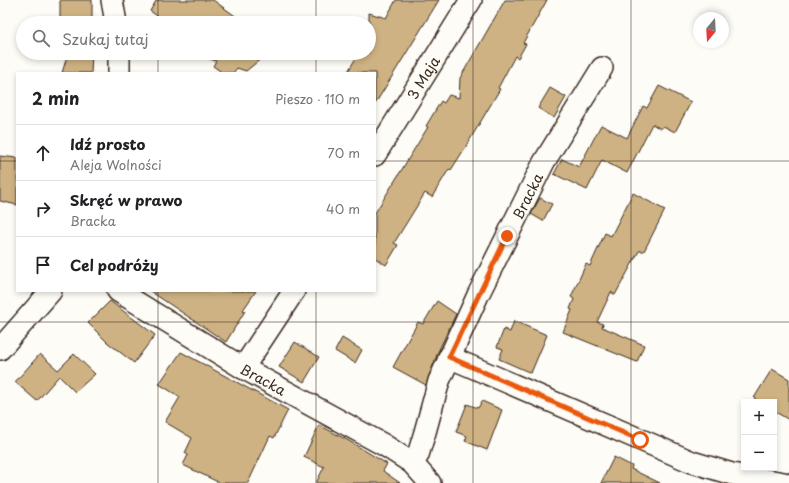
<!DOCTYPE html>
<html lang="pl">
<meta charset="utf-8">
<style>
:root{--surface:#fff;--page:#f2f2f2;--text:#202124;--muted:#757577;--line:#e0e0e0}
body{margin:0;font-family:"Playpen Sans",sans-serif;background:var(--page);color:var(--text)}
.controls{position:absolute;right:12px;bottom:12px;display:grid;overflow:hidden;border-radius:0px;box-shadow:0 2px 6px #0003}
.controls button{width:36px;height:36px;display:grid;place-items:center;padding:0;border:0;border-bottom:1px solid var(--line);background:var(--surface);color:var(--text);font:20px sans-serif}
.compass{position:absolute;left:693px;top:12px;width:36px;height:36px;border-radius:50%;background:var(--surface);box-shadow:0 2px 6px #0003;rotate:198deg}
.stop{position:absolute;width:12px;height:12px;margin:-9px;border:3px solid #ea580c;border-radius:50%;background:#fff}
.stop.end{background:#ea580c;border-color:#fff;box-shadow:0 1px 4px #0008}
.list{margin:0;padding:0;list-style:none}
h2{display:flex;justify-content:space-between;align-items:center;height:52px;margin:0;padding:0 16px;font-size:17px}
h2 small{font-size:13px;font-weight:400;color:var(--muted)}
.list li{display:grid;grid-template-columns:26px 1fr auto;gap:12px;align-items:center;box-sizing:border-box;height:56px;padding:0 16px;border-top:1px solid var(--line)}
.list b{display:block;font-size:15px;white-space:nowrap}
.list p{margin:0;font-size:13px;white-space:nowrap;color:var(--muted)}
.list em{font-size:13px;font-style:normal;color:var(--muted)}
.icon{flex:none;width:22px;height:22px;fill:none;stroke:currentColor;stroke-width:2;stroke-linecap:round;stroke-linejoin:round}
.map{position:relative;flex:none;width:789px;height:483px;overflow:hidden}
.search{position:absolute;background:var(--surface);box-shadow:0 2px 6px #0003;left:16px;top:16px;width:360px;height:44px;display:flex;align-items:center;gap:10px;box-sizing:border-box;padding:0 14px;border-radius:22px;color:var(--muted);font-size:15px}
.panel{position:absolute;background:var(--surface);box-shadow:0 2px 6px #0003;left:16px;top:72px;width:360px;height:220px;border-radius:0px}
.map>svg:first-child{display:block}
.building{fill:#ceb283;stroke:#3b2a1e}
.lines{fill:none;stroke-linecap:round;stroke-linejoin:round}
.minor-casing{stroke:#3b2a1e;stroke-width:24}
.minor{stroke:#fdfcf7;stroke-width:21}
.route{stroke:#ea580c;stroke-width:5}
.grid{fill:none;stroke:#3b2a1e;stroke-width:1;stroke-opacity:0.55}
.labels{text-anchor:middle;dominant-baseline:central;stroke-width:4;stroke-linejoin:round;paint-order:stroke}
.street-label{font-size:14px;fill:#3b2a1e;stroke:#fdfcf7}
</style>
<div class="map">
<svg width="789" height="483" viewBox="0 0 789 483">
<rect width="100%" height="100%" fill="#fdfcf7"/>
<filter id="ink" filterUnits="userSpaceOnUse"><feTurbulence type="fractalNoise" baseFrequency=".025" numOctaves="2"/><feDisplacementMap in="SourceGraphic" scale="8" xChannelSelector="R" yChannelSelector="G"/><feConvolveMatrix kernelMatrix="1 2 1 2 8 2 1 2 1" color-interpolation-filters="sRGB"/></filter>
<g filter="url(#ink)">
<!-- building -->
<path class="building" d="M 60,0 L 92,0 L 92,23 L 60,23 Z
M 161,0 L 213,0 L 245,23 L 168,23 L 150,11 L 156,1 Z
M 396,0 L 439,0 L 375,104 L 375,73 L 347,73 L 359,53 L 369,53 L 369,13 L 386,18 Z
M 505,0 L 547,0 L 523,43 L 526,44 L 518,58 L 515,56 L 498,88 L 500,89 L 465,148 L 451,170 L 449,169 L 432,197 L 425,193 L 394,243 L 398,245 L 386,265 L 375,258 L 375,213 L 428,127 L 426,126 L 441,101 L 444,103 L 449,95 L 459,98 L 460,78 Z
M 68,53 L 92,53 L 91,73 L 62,73 Z
M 201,53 L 268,53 L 246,71 L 237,68 L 233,73 L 223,73 L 213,66 L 216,61 L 200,56 Z
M 659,86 L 691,102 L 675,132 L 663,126 L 661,129 L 652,124 L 627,173 L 602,160 L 587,190 L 554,174 L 562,159 L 579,167 L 601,125 L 627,138 L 643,106 L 647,108 Z
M 550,88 L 566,97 L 554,118 L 538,108 Z
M 0,156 L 17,158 L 17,205 L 0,201 Z
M 633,193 L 665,210 L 644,251 L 639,251 L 615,295 L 611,292 L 597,322 L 603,324 L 602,327 L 644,345 L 637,362 L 563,332 L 572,310 L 570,309 L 574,299 L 571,297 L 586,264 L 590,266 L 605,233 L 611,236 Z
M 540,198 L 552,204 L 543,221 L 531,214 Z
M 150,291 L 256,291 L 243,310 L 245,311 L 226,342 Z
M 110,301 L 155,335 L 134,363 L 107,342 L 88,323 Z
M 437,301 L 456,314 L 438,352 L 426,385 L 393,367 L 418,322 L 423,324 Z
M 514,321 L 547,335 L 531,373 L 499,359 L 503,349 L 497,347 L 504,329 L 510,332 Z
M 342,338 L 362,350 L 355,363 L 335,351 Z
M 295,342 L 319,357 L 304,382 L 279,367 Z
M 181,352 L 288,410 L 274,438 L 270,436 L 248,483 L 220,483 L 183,465 L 188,455 L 185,453 L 192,438 L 165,422 L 180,397 L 159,384 Z
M 40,354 L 58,370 L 74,354 L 95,374 L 75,392 L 59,376 L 37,401 L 15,382 Z
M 772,369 L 789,379 L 789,420 L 774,411 L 774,402 L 760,402 L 754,398 Z
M 482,401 L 502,410 L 487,450 L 465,441 L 467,436 L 456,432 L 467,404 L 478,408 Z
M 319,425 L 349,441 L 387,464 L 383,471 L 400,483 L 316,483 L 324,467 L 304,457 Z
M 614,457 L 632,466 L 631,469 L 660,483 L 601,483 Z"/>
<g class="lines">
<defs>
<g id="minor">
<path d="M 112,0 L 116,23"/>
<path d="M 119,53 L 119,73"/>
<path id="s1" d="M 375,155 L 471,0"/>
<path id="s2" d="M 118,291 L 243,368 L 384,445 L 412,463 L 430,483"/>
<path d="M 0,349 L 51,291"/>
<path d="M 449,357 L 692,462 L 732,474 L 784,483"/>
<path d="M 243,368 L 294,291"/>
<path id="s3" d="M 412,463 L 418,455 L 425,432 L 439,381 L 478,295 L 544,162 L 602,68"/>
</g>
</defs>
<!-- minor casing -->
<use href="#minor" class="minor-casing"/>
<!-- minor -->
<use href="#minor" class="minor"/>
</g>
</g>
<g class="lines" filter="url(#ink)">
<!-- route -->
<path class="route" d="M 507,236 L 449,357 L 640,440"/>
</g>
<!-- grid -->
<path class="grid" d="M 158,0 L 158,23M 316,0 L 316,23M 473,0 L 473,483M 631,0 L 631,483M 158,53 L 158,73M 316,53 L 316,73M 0,161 L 17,161M 375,161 L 789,161M 158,291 L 158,483M 316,291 L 316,483M 0,322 L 789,322"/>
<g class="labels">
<!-- street labels -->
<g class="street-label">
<text stroke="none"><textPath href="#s1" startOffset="91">3 Maja</textPath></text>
<text stroke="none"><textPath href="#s3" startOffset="292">Bracka</textPath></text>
<text stroke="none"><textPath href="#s2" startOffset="170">Bracka</textPath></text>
</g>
</g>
</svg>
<div class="controls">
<button>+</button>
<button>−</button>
</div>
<svg class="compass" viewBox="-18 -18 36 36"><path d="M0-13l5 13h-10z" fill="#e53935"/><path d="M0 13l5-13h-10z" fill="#757577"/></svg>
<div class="stop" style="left:640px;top:440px"></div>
<div class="stop end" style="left:507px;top:236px"></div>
<div class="search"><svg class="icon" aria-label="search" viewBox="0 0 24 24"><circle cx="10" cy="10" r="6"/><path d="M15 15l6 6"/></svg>Szukaj tutaj</div>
<section class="panel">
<h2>2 min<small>Pieszo · 110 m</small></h2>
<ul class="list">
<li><svg class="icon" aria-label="ahead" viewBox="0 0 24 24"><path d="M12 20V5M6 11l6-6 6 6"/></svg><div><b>Idź prosto</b><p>Aleja Wolności</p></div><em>70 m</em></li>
<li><svg class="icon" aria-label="right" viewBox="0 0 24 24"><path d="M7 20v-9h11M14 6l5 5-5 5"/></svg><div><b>Skręć w prawo</b><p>Bracka</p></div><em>40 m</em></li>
<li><svg class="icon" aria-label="arrive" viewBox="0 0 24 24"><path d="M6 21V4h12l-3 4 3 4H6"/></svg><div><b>Cel podróży</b></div></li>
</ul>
</section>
</div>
